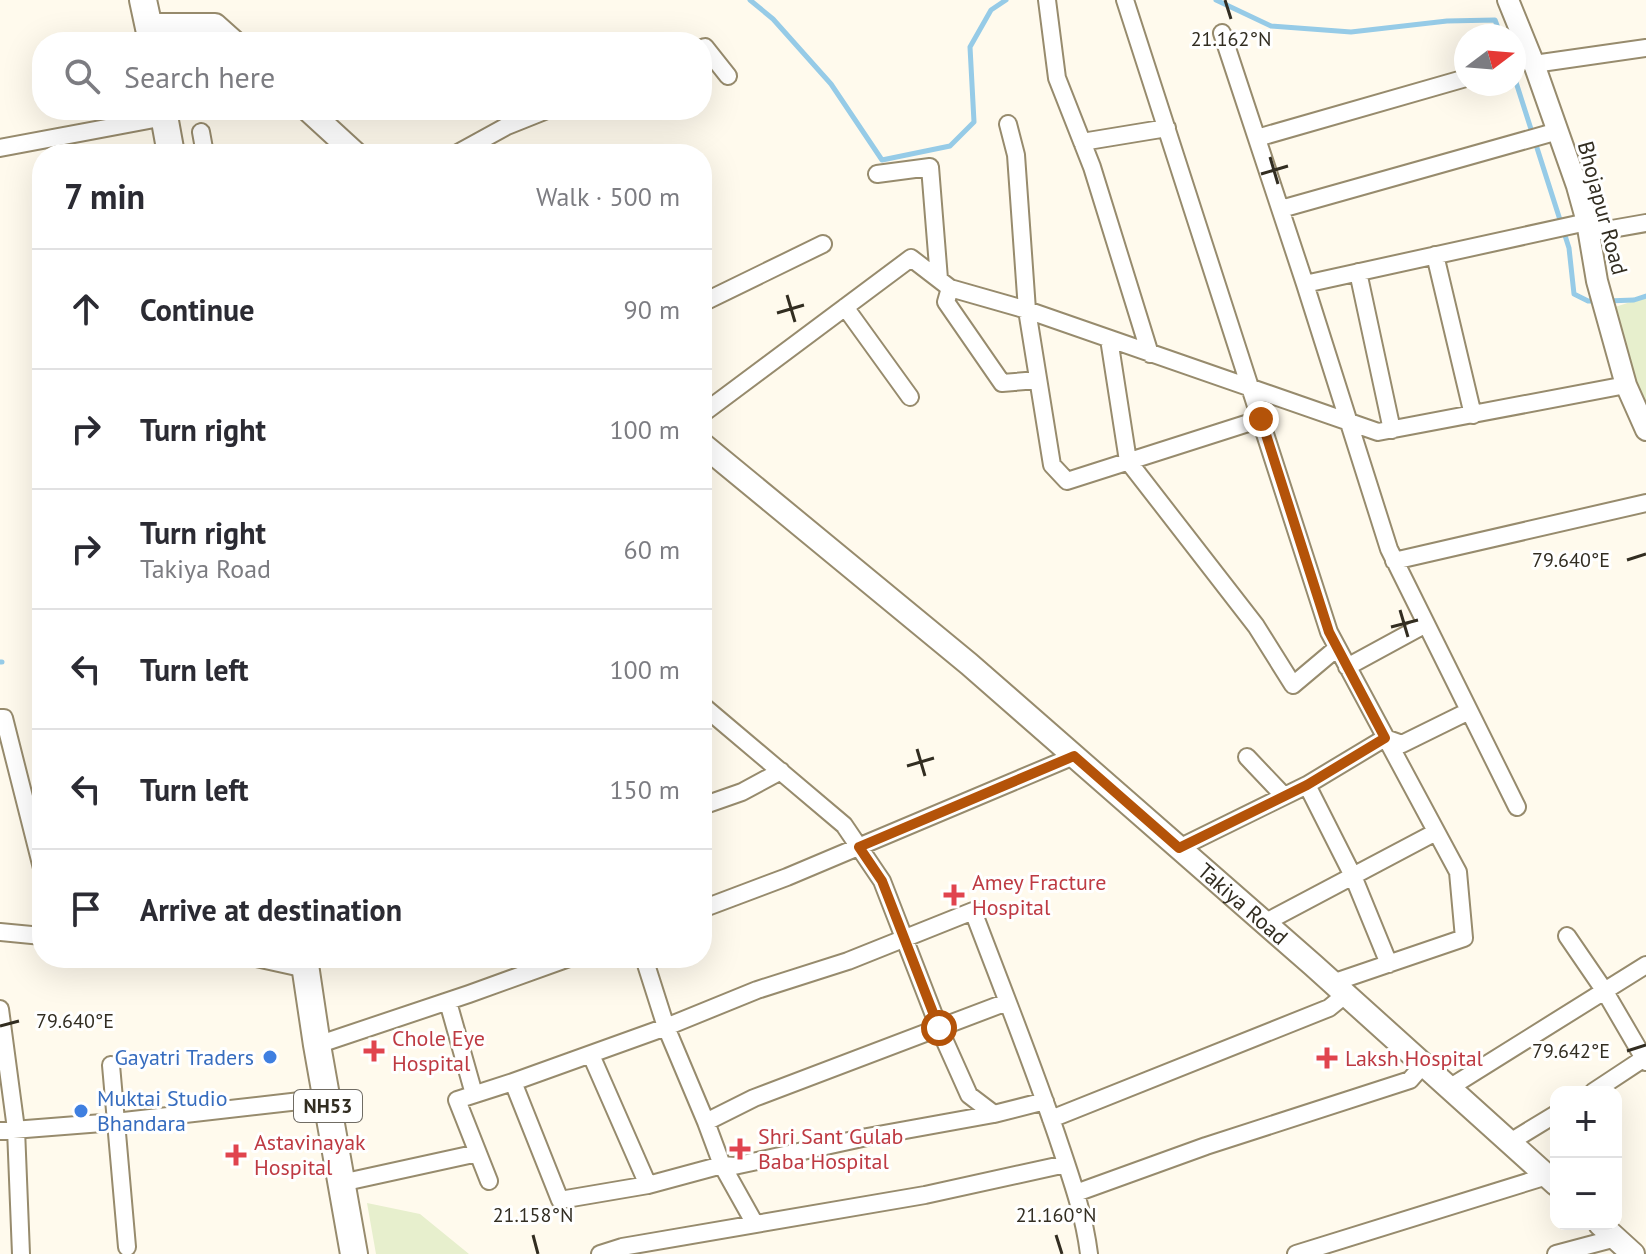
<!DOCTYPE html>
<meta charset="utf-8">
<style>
:root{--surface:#fff;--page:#f7f7f7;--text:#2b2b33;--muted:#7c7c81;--line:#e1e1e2}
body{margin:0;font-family:"PT Sans",sans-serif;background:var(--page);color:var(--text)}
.controls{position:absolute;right:24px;bottom:24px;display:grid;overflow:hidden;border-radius:16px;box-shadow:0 8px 32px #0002}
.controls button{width:72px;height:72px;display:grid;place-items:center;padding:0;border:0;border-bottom:2px solid var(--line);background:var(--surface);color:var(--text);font:40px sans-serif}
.compass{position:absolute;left:1454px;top:24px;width:72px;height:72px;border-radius:50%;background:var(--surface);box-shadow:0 8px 32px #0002;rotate:74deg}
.stop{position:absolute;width:24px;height:24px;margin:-18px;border:6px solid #b45309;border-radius:50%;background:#fff}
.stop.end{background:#b45309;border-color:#fff;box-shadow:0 2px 8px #0008}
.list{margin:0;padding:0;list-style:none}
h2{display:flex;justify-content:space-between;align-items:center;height:104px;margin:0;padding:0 32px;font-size:34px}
h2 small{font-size:26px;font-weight:400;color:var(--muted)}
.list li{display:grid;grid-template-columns:52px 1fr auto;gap:24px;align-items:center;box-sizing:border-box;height:120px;padding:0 32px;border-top:2px solid var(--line)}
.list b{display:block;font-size:30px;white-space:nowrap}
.list p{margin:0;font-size:26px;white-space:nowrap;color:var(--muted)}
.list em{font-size:26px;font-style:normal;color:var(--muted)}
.icon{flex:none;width:44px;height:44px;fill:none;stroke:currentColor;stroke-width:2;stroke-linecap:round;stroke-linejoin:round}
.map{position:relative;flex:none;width:1646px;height:1254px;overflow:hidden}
.search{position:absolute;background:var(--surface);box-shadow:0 8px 32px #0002;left:32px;top:32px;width:680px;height:88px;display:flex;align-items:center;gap:20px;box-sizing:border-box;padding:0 28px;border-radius:32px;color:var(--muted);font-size:30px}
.panel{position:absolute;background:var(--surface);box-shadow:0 8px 32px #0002;left:32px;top:144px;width:680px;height:824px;border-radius:32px}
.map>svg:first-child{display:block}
.green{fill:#e7efcd}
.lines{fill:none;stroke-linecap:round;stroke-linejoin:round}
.stream{stroke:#96cbe7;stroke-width:5}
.minor-casing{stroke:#978b6d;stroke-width:20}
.tertiary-casing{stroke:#978b6d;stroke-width:24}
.secondary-casing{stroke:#978b6d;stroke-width:26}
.trunk-casing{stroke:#978b6d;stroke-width:30}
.minor{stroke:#fff;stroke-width:16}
.tertiary{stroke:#fff;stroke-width:20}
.secondary{stroke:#fff;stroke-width:22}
.trunk{stroke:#fff;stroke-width:26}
.route{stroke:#b45309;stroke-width:10}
.ticks{fill:none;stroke:#322d21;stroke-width:3}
.health-dot{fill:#e0444e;stroke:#fff;stroke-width:3}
.shop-dot{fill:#3f7fe0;stroke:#fff;stroke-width:3}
.labels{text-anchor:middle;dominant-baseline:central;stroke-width:6;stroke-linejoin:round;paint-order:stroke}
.shield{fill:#fff;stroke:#706c64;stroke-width:2}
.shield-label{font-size:20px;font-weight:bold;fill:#322d21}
.street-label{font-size:22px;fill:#322d21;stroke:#fff}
.health-label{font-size:22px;fill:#be3a42;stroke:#fff;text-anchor:start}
.shop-label{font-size:22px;fill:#366cbe;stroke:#fff;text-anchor:end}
.ticks-label{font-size:20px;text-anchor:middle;fill:#322d21;stroke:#fff;stroke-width:6;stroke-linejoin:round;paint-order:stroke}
</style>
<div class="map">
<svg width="1646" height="1254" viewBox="0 0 1646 1254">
<rect width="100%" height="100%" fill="#fffaed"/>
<!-- green -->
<path class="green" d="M 1646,297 L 1646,415 L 1632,381 L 1615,307 Z
M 367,1203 L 420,1214 L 469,1254 L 376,1254 Z"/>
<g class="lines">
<!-- stream -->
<path class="stream" d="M 750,0 L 773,19 L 831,84 L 882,160 L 950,146 L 974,122 L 970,47 L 991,10 L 1006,0
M 1216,0 L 1271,26 L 1351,32 L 1447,21 L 1495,20 L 1501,36
M 1514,76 L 1569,248 L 1574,294 L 1588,301 L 1597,301
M 1607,301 L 1634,300 L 1646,296
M 0,662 L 2,662"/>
<defs>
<path id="minor" d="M 1047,0 L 1057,78 L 1092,167 L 1150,354
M 1125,0 L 1329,632 L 1458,872 L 1464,938 L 1332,983
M 1222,33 L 1305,284 L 1389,549 L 1517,807
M 702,48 L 705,47 L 728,76
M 1514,61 L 1519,59 L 1534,64 L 1646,48
M 1008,124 L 1016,155 L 1027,310 L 1052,465 L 1067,481 L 1261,419
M 201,132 L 205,154
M 1257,138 L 1466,78
M 1082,142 L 1167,128
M 0,148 L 165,117
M 456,154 L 507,126 L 547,110
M 877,174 L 930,167 L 939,279
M 1281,209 L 1558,131
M 1589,233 L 1646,223
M 1435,255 L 1473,415
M 1358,272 L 1392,430
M 1305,284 L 1587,222
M 950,288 L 946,302 L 1002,383 L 1038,380
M 702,303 L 823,244
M 845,307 L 910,397
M 1109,339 L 1128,461 L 1256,626 L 1293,685 L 1337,648
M 702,414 L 911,258 L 950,288 L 1027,310 L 1378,432 L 1626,385
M 1394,561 L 1646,503
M 1347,667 L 1426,624
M 702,705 L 844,825 L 882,881 L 939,1028 L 969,1095 L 994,1114
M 0,718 L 4,718 L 42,868
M 1247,757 L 1284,796
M 1307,785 L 1385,738 L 1402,744 L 1469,711
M 702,806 L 742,792 L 781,771
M 1179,848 L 1307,785 L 1353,876 L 1389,964
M 702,909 L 787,877 L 1074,756
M 1264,923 L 1436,832
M 0,932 L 42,936
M 1567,936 L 1604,990 L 1646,1062
M 256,958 L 306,969
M 644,958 L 666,1027 L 706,1122 L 722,1165 L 648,1185 L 560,1200 L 513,1082 L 666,1027 L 757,990 L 848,961 L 973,911 C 1001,985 1031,1060 1057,1136 C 1070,1175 1084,1213 1089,1254
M 448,1002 L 474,1094
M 0,1009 L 16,1129 L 21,1254
M 317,1045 L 469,994 L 569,958
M 591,1055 L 648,1185
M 111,1065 L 127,1247
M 1449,1088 L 1646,965
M 1593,1092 L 1646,1057
M 1051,1119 L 1329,1008 L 1345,995
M 706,1122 L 754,1098 L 1007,1002
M 0,1131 L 115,1122 L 326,1098
M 1510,1142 L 1556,1114
M 722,1165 L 734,1166 L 867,1137 L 994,1114 L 1045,1101
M 722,1165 L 755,1224
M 489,1181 L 457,1100 L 513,1082
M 341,1183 L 478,1153
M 1076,1193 L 1206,1146 L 1410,1080 L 1423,1065
M 600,1254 L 622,1247 L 925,1195 L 1066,1164
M 1296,1254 L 1547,1176
M 1556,1254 L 1616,1238"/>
<path id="tertiary" d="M 1508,0 L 1534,64 L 1577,186 L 1587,222 L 1597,281 L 1626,385 L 1646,430"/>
<g id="secondary">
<path d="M 149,25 L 215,25 L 234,42"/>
<path d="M 308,110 L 356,154"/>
<path id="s1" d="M 702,444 L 969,664 L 1313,965 L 1556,1184"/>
<path d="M 1600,1224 L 1633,1254"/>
</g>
<path id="trunk" d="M 143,0 L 152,42
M 163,110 L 171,154
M 304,958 L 317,1045 L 354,1254"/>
</defs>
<!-- minor casing -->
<use href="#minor" class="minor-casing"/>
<!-- tertiary casing -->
<use href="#tertiary" class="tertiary-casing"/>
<!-- secondary casing -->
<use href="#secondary" class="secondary-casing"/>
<!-- trunk casing -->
<use href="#trunk" class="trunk-casing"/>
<!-- minor -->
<use href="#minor" class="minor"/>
<!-- tertiary -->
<use href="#tertiary" class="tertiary"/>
<!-- secondary -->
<use href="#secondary" class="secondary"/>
<!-- trunk -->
<use href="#trunk" class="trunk"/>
</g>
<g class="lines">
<!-- route -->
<path class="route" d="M 939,1028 L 882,881 L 859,847 L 1074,756 L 1179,848 L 1307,785 L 1385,738 L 1329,632 L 1261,419"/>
</g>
<!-- ticks -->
<path class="ticks" d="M 1225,0 L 1231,19M 1270,157 L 1278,184M 1261,174 L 1288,166M 787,295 L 795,322M 777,313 L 804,305M 1627,560 L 1646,554M 1400,610 L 1408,637M 1391,627 L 1418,620M 917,749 L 925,776M 907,766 L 934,758M 0,1026 L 19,1021M 1627,1051 L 1646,1045M 533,1235 L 538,1254M 1056,1235 L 1062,1254"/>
<!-- markers -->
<g class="health-dot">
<path d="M950 883h8v8h8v8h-8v8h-8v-8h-8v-8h8z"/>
<path d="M370 1039h8v8h8v8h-8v8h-8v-8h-8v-8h8z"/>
<path d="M1323 1046h8v8h8v8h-8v8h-8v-8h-8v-8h8z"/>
<path d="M736 1137h8v8h8v8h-8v8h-8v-8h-8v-8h8z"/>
<path d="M232 1143h8v8h8v8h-8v8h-8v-8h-8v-8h8z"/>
</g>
<g class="shop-dot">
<circle cx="270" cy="1057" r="8"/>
<circle cx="81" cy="1111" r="8"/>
</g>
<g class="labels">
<!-- shield labels -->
<rect class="shield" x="294" y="1090" width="68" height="32" rx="6"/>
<g class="shield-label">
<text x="328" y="1106">NH53</text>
</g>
<!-- street labels -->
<g class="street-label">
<text transform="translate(1603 208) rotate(75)">Bhojapur Road</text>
<text stroke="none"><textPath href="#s1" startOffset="710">Takiya Road</textPath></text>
</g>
<!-- health labels -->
<g class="health-label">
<text x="972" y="882">Amey Fracture<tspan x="972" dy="25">Hospital</tspan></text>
<text x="392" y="1038">Chole Eye<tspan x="392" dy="25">Hospital</tspan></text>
<text x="1345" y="1058">Laksh Hospital</text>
<text x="758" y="1136">Shri Sant Gulab<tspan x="758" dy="25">Baba Hospital</tspan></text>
<text x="254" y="1142">Astavinayak<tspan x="254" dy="25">Hospital</tspan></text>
</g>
<!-- shop labels -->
<g class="shop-label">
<text x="254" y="1057">Gayatri Traders</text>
<text x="97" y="1098" text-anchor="start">Muktai Studio<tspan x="97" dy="25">Bhandara</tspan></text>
</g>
</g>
<g class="ticks-label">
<text x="1231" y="46">21.162°N</text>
<text x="1571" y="567">79.640°E</text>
<text x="75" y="1028">79.640°E</text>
<text x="1571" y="1058">79.642°E</text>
<text x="533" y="1222">21.158°N</text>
<text x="1056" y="1222">21.160°N</text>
</g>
</svg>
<div class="controls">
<button>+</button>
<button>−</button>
</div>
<svg class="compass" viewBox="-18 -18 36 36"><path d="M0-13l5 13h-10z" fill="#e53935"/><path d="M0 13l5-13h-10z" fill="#7c7c81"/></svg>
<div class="stop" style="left:939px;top:1028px"></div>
<div class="stop end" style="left:1261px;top:419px"></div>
<div class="search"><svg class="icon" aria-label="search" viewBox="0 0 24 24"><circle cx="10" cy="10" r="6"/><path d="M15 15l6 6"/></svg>Search here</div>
<section class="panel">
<h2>7 min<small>Walk · 500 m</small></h2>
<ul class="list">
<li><svg class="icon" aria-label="ahead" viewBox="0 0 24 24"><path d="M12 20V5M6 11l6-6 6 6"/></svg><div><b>Continue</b></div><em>90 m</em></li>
<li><svg class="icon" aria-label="right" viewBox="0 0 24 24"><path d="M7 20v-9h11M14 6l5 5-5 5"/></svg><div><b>Turn right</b></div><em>100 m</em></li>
<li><svg class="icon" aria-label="right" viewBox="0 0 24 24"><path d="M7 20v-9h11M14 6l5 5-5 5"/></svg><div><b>Turn right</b><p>Takiya Road</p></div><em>60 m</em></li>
<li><svg class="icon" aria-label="left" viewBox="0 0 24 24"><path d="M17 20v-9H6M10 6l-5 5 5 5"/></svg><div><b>Turn left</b></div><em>100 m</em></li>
<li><svg class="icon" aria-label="left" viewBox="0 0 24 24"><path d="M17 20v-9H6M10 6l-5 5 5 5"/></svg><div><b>Turn left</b></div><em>150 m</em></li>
<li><svg class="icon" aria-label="arrive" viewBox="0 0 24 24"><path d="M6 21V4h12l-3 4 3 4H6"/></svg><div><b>Arrive at destination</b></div></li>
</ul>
</section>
</div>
